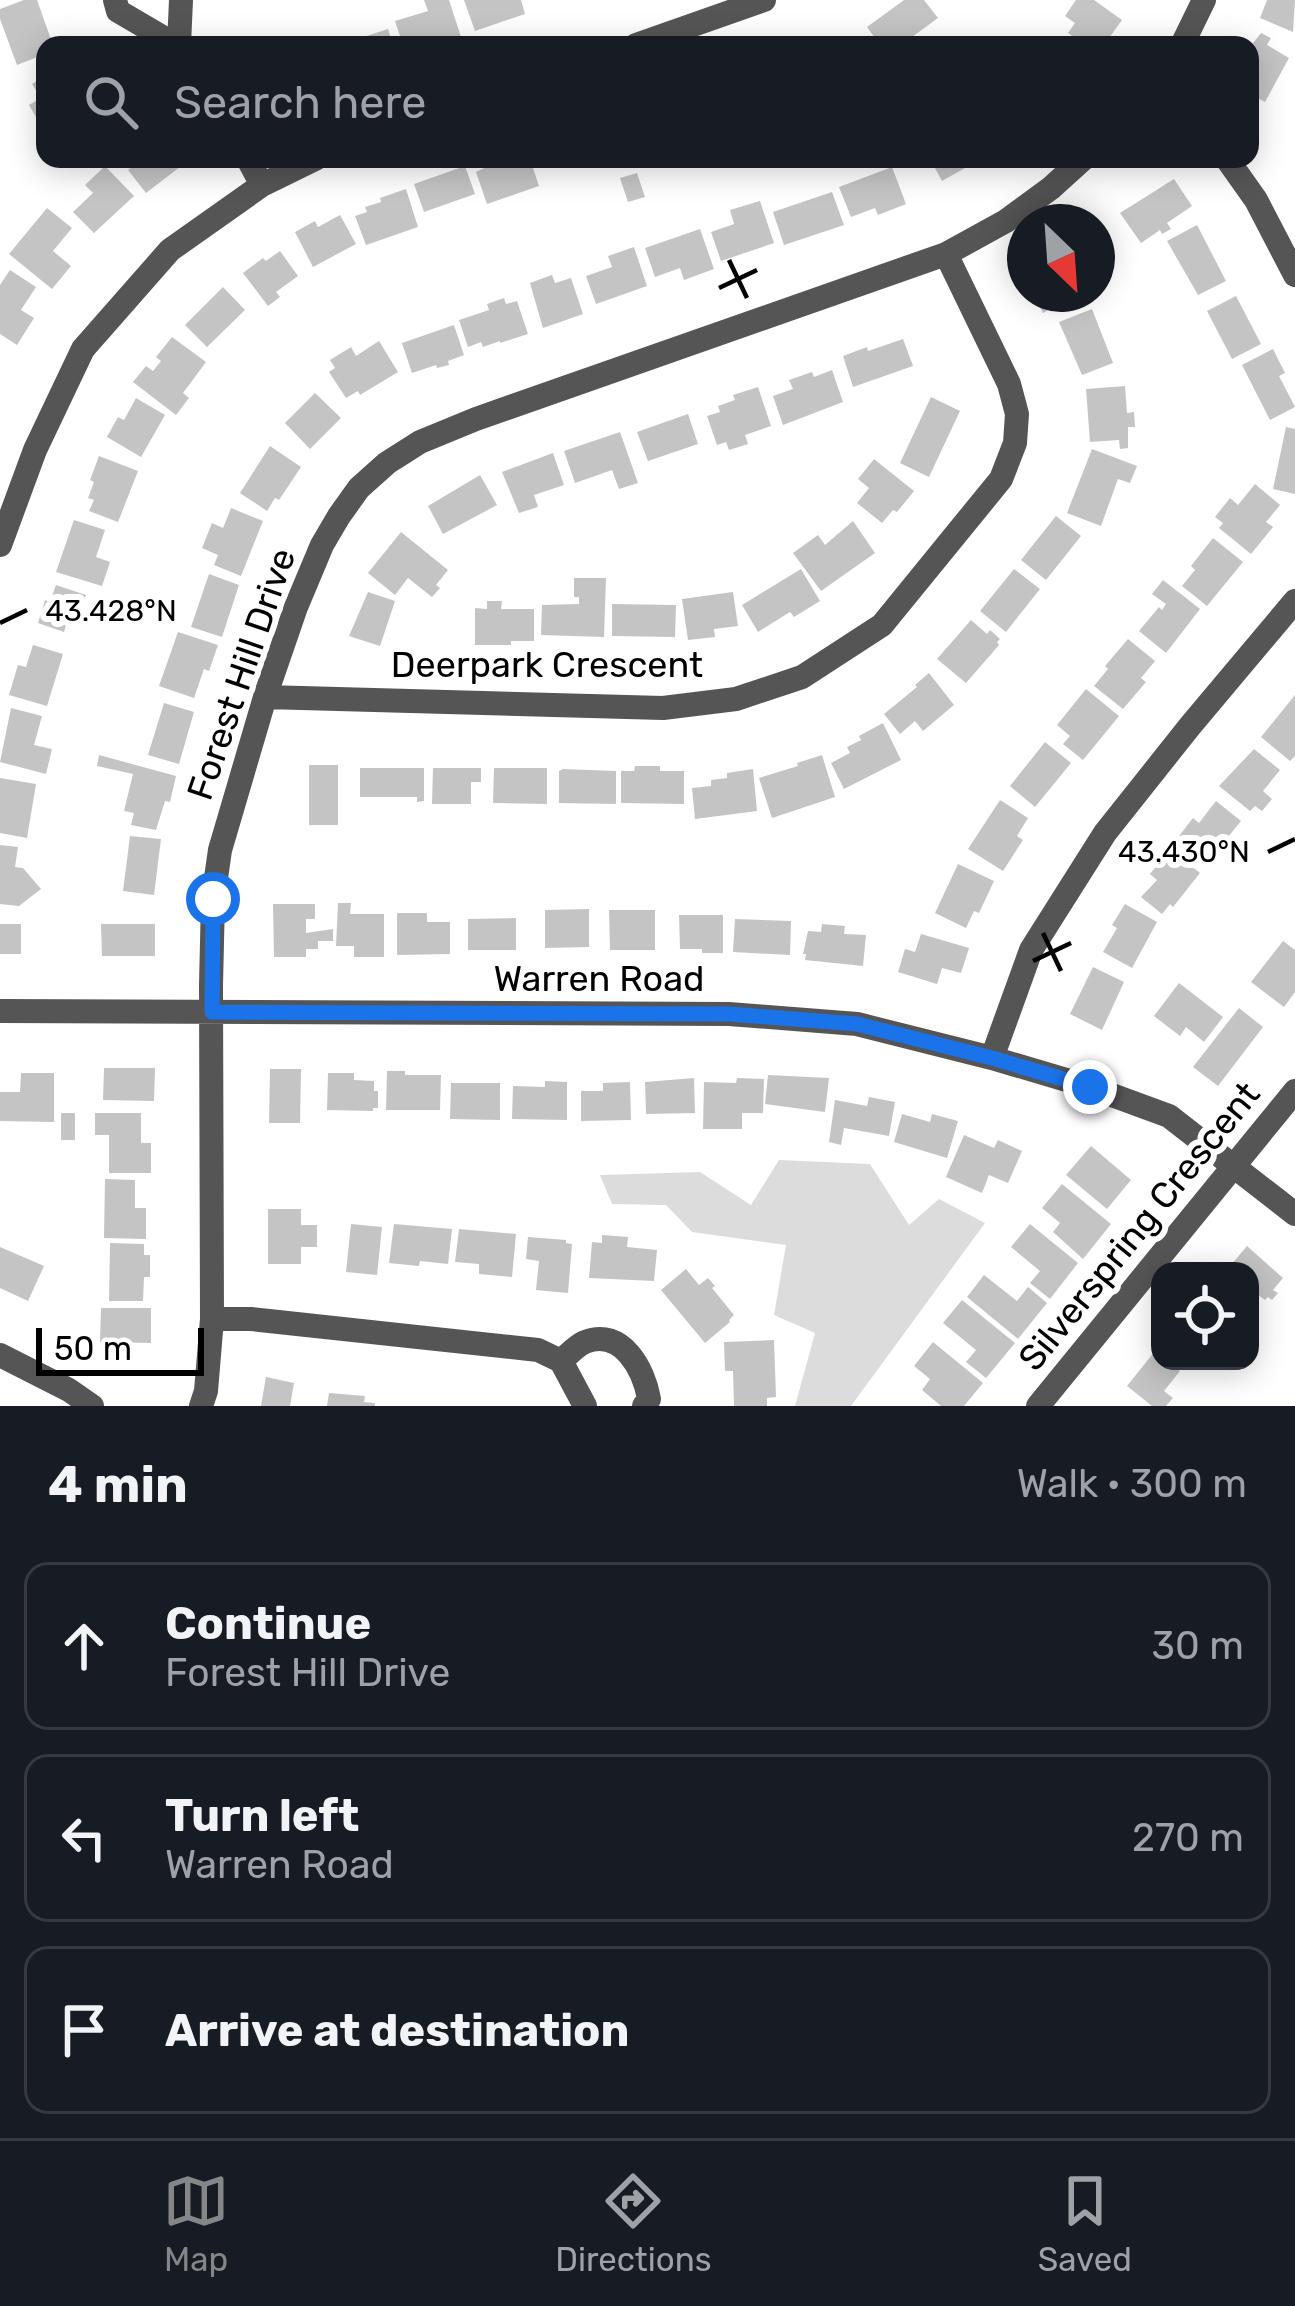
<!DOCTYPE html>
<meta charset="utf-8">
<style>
:root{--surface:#171b24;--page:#20242c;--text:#f1f3f6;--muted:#9ea1a6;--line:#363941;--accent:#858687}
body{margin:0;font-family:Rubik,sans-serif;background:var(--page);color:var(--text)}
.controls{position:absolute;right:36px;bottom:36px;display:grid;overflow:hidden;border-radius:24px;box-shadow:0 6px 30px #0003}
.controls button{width:108px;height:108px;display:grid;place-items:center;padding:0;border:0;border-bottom:3px solid var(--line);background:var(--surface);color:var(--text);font:60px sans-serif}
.compass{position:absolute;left:1007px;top:204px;width:108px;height:108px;border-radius:50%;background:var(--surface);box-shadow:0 6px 30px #0003;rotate:155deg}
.scale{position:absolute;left:36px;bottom:30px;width:168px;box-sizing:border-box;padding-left:12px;border:6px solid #000;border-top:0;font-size:33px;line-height:42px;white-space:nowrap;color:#000;-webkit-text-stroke:9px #fff;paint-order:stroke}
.stop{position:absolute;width:36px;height:36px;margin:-27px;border:9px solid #1a73e8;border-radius:50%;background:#fff}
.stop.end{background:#1a73e8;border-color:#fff;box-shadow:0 3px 12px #0008}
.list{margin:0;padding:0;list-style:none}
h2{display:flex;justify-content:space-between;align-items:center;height:156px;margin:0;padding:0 48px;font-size:51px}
h2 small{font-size:39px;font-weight:400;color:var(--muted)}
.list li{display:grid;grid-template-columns:78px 1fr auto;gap:36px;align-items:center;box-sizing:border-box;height:168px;margin:0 24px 24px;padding:0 24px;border:3px solid var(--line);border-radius:24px}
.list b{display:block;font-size:45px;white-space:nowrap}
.list p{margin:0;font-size:39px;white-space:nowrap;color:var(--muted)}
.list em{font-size:39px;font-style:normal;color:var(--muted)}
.icon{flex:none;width:66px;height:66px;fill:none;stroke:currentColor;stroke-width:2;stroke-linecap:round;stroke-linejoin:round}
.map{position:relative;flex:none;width:1295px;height:1406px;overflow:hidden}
.search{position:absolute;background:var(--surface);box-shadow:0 6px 30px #0003;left:36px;right:36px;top:36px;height:132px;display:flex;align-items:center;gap:30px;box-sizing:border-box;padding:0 42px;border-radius:24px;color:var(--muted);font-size:45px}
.sheet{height:732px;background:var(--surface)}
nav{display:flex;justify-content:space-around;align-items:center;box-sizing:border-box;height:168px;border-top:3px solid var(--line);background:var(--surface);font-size:33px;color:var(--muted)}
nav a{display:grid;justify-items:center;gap:6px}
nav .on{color:var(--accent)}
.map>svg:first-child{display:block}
.green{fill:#dcdcdc}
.building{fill:#c4c4c4}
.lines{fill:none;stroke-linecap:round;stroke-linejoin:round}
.street{stroke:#555;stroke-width:24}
.route{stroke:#1a73e8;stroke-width:15}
.ticks{fill:none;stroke:#000;stroke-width:4.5}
.labels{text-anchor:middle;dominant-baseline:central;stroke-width:12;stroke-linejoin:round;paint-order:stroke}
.street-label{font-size:36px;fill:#000;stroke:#fff}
.ticks-label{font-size:30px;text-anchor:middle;fill:#000;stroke:#fff;stroke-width:12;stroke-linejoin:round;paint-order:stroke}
</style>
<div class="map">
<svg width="1295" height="1406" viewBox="0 0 1295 1406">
<rect width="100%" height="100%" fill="#fff"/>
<!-- green -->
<path class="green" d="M 779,1160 L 870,1164 L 909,1225 L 939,1199 L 985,1223 L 851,1406 L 795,1406 L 815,1333 L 774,1315 L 786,1245 L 692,1232 L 666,1205 L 612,1204 L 600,1175 L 700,1172 L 751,1205 Z"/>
<!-- building -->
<path class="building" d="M 24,0 L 37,0 L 53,45 L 45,45 L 45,54 L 17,65 L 0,19 L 0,9 Z
M 424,0 L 449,0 L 461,37 L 437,45 L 403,45 L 395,21 L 428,11 Z
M 464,0 L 521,0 L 525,14 L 475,31 Z
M 904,0 L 924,0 L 938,18 L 901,45 L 880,45 L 867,27 Z
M 1076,0 L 1094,0 L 1122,20 L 1104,45 L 1085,45 L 1068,33 L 1075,23 L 1065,16 Z
M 1267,0 L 1295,0 L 1293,32 L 1260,18 Z
M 388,29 L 393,45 L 343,45 L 342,44 Z
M 1261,33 L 1271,38 L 1267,45 L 1289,58 L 1265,102 L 1250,94 L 1250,47 Z
M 45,76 L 45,121 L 40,124 L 29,105 L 41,98 L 32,84 Z
M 142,159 L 181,159 L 185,163 L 146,193 L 128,170 Z
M 503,159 L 530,159 L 539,186 L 487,204 L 476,172 Z
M 930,159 L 981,159 L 942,181 Z
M 105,166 L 134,196 L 94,233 L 73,212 L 93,193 L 85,185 Z
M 465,166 L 475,194 L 424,212 L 414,184 Z
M 892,167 L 906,204 L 878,215 L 875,208 L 851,217 L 839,187 Z
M 637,173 L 645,197 L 628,202 L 620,178 Z
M 1174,179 L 1192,206 L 1167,223 L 1171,229 L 1162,234 L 1160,230 L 1141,243 L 1120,213 Z
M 406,189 L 418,227 L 366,245 L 355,216 L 367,212 L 365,207 L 381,202 L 380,198 Z
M 832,192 L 844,225 L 784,245 L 773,212 Z
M 760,201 L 774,243 L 721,261 L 711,232 L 734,224 L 730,210 Z
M 47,208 L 72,228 L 53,251 L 71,266 L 52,289 L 9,254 Z
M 340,215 L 356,244 L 313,267 L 295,232 L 315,221 L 318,227 Z
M 1197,225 L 1226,281 L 1198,295 L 1167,241 Z
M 700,229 L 714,269 L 684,280 L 680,268 L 655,277 L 645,248 Z
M 634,247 L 647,286 L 596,304 L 586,276 L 612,267 L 608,256 Z
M 280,251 L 298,276 L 276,292 L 280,297 L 268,306 L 243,273 L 263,258 L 266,261 Z
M 10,270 L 36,287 L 21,310 L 34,318 L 17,345 L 0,334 L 0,285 Z
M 552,275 L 555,283 L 571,278 L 583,314 L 543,328 L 530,283 Z
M 223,287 L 245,310 L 207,347 L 185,325 Z
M 1033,294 L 1078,294 L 1043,313 Z
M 1236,296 L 1261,344 L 1232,359 L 1207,311 Z
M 504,298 L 506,304 L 517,301 L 528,334 L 500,343 L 500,341 L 483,347 L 481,342 L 468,347 L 459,320 L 489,310 L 487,304 Z
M 1092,309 L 1113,363 L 1082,375 L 1059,322 Z
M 454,325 L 464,355 L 448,361 L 449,365 L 437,368 L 436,365 L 412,373 L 402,343 Z
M 172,337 L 206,362 L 183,393 L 189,398 L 176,415 L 133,382 L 146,366 L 153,371 L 161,361 L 156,357 Z
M 903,339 L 913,366 L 853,387 L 843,356 L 867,347 L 868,351 Z
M 379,341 L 398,372 L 360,395 L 358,391 L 346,398 L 329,372 L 335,368 L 330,360 L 351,347 L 356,356 Z
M 1273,349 L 1285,373 L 1279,376 L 1295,407 L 1270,420 L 1242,365 Z
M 832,370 L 843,402 L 783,425 L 773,396 L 793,389 L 789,380 L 812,372 L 814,377 Z
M 1125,386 L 1127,413 L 1134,412 L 1135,427 L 1128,427 L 1128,448 L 1120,449 L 1119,440 L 1090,442 L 1086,389 Z
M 758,387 L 771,426 L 745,435 L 748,444 L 729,450 L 726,442 L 717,445 L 707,416 L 720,412 L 718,406 L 735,400 L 733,395 Z
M 315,393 L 341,418 L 310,449 L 285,423 Z
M 931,397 L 960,411 L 929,477 L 900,463 Z
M 136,398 L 165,415 L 141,457 L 107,437 L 118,417 L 124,420 Z
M 688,414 L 698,444 L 648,461 L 637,432 Z
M 1286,427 L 1295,429 L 1295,494 L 1273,489 Z
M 620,432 L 638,483 L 619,489 L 612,470 L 575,483 L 564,451 Z
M 270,446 L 301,467 L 279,500 L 275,498 L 267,511 L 240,493 Z
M 1092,449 L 1137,466 L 1130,483 L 1118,479 L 1101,526 L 1067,513 Z
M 553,453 L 564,485 L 534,495 L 538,507 L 519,513 L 502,472 Z
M 99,456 L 138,471 L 118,522 L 89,511 L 94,500 L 88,498 L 94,482 L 90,480 Z
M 874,459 L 914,491 L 897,512 L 893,510 L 882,523 L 857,503 L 869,488 L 858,479 Z
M 480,475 L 497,505 L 443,534 L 428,506 Z
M 1255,484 L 1280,505 L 1266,522 L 1273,527 L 1251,554 L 1219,528 L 1223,523 L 1215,517 L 1230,498 L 1238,505 Z
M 231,508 L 263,521 L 241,576 L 214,565 L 218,555 L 202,548 L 212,523 L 223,528 Z
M 1056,516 L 1081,536 L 1046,580 L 1021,560 Z
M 74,520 L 105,530 L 96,557 L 110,562 L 102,586 L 56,572 Z
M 853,521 L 875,553 L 821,591 L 793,553 L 818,535 L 825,545 Z
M 401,532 L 448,570 L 436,585 L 440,588 L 432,597 L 408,578 L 395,595 L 368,573 Z
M 1213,538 L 1243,562 L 1207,606 L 1182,586 L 1195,570 L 1191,566 Z
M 801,569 L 820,601 L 794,617 L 790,612 L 758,632 L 742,605 Z
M 1014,569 L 1040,589 L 1006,632 L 980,611 Z
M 209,574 L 239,585 L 222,637 L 191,627 Z
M 574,578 L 606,578 L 604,637 L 541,635 L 542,605 L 579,604 L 579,597 L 574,597 Z
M 1163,580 L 1200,609 L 1166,653 L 1139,631 L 1159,607 L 1162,610 L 1166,604 L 1152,594 Z
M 56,585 L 86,595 L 76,623 L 67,621 L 64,632 L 38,623 L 45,600 L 50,602 Z
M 368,592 L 395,601 L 380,646 L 349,636 Z
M 733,592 L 738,626 L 714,629 L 715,637 L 688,640 L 682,599 Z
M 487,601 L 502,601 L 501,609 L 534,609 L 534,641 L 511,641 L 511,645 L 475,645 L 475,608 L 487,609 Z
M 612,604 L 676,605 L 675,637 L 612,636 Z
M 971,620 L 987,634 L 990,630 L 1000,639 L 997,642 L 999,645 L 966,683 L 937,659 Z
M 178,632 L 218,645 L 209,671 L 204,669 L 194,698 L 159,686 Z
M 1128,639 L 1155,661 L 1141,678 L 1146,682 L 1123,709 L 1094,686 L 1108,669 L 1105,666 Z
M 33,645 L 63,654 L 47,706 L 9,695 L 18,665 L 26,667 Z
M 929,673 L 954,705 L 923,731 L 915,721 L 900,734 L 884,714 L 917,687 L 915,685 Z
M 1086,689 L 1119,716 L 1083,760 L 1063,744 L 1070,736 L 1057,725 Z
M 1295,695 L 1295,756 L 1290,761 L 1261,737 Z
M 164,703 L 194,712 L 179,764 L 148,755 Z
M 11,708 L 42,716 L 34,745 L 52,749 L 46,774 L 0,762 Z
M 883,723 L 901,760 L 844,789 L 831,763 L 850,753 L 847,747 L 861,740 L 859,736 Z
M 1045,742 L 1071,763 L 1035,807 L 1010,786 Z
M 1254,749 L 1280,770 L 1263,791 L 1272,799 L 1262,811 L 1255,806 L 1250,811 L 1219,786 Z
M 99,755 L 176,776 L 170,802 L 165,801 L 156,830 L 131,825 L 134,813 L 124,811 L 133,774 L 97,766 Z
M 822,755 L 835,797 L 772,818 L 759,778 L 798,766 L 797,763 Z
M 309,765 L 338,765 L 338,825 L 309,825 Z
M 635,766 L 660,766 L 660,771 L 684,771 L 684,804 L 621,803 L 621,771 L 634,771 Z
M 360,768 L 424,768 L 424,801 L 417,802 L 417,797 L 360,797 Z
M 433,768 L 481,768 L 481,782 L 471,782 L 471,804 L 432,804 Z
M 494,768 L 547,768 L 547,804 L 493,803 Z
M 563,769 L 616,771 L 616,804 L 559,803 L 559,771 Z
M 753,769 L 757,811 L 695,819 L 692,788 L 711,786 L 711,780 L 727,778 L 727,773 Z
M 0,778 L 36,784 L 27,838 L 0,833 Z
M 1000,800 L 1028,818 L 1017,836 L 1023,840 L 1003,871 L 968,849 Z
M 1216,801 L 1241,821 L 1206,864 L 1176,840 L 1193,818 L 1199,823 Z
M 130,836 L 161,839 L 154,895 L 123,891 Z
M 0,845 L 18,847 L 15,867 L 23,868 L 41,889 L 19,906 L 0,904 Z
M 1170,849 L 1200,873 L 1173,907 L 1170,904 L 1162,914 L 1141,897 L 1157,880 L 1150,874 Z
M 958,864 L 994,881 L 979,913 L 974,911 L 966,928 L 935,913 Z
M 338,903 L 351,903 L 350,914 L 384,914 L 384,957 L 354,957 L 354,946 L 336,946 Z
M 273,904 L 315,904 L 315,919 L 306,919 L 306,933 L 333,929 L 333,941 L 318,941 L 318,949 L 306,949 L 306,957 L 274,957 Z
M 1125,904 L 1157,922 L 1132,968 L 1103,952 L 1117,928 L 1112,925 Z
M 589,909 L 589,947 L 545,948 L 545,910 Z
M 609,910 L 655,910 L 655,950 L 610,950 Z
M 397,913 L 427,913 L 427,922 L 450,922 L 450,954 L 397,955 Z
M 679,915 L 723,915 L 723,953 L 702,953 L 702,949 L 680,949 Z
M 516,918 L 516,950 L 468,950 L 468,919 Z
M 735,919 L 791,921 L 790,955 L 733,952 Z
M 0,924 L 21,924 L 21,954 L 0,954 Z
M 101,924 L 155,924 L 155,956 L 102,956 Z
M 822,924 L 845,926 L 844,934 L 866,935 L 863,966 L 805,960 L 806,954 L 803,954 L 808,931 L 821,932 Z
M 921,934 L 969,948 L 961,973 L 942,968 L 937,984 L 898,972 L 905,949 L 915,952 Z
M 1283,941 L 1295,950 L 1295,992 L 1284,1007 L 1251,982 Z
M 1093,967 L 1124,982 L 1102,1030 L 1070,1014 Z
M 1179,983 L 1223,1017 L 1204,1042 L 1186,1027 L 1180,1036 L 1154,1016 Z
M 1239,1008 L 1263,1027 L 1218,1086 L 1193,1067 Z
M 104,1068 L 155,1068 L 154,1101 L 103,1100 Z
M 270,1069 L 301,1069 L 300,1123 L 269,1123 Z
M 387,1071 L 405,1071 L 405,1075 L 441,1075 L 440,1110 L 386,1110 Z
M 21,1073 L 54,1073 L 54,1122 L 0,1121 L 0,1092 L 20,1092 Z
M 328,1073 L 354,1073 L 354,1080 L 374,1081 L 374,1091 L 378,1091 L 378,1108 L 373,1108 L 373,1111 L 327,1110 Z
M 768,1075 L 829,1078 L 825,1112 L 765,1104 Z
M 694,1078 L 695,1113 L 646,1114 L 645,1082 Z
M 737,1078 L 764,1079 L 763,1113 L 742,1113 L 742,1129 L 703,1129 L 704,1082 L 736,1083 Z
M 545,1081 L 567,1082 L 567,1120 L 512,1119 L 513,1086 L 545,1087 Z
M 630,1082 L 631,1120 L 581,1121 L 581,1091 L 603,1091 L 603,1083 Z
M 451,1083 L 500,1083 L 500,1120 L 450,1119 Z
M 869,1097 L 895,1102 L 889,1136 L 844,1128 L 841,1145 L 829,1142 L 835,1100 L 867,1106 Z
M 61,1113 L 75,1113 L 75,1140 L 61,1140 Z
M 95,1113 L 141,1113 L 141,1143 L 151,1143 L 151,1173 L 109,1173 L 109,1135 L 95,1135 Z
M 902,1114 L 930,1122 L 932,1114 L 958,1121 L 947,1158 L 894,1142 Z
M 964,1135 L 994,1148 L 998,1140 L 1022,1151 L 1008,1183 L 989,1175 L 982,1193 L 946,1177 Z
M 1091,1146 L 1131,1180 L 1107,1209 L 1066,1175 Z
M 105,1179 L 135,1180 L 135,1208 L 146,1208 L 146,1239 L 104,1238 Z
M 1062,1184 L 1111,1224 L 1083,1259 L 1053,1232 L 1060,1223 L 1042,1208 Z
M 268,1209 L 301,1209 L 301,1225 L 317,1225 L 317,1247 L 301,1247 L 301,1264 L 268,1264 Z
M 351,1224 L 382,1227 L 377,1275 L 346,1272 Z
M 394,1224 L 452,1229 L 448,1264 L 420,1261 L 419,1266 L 389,1263 Z
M 1030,1224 L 1078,1263 L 1050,1299 L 1030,1283 L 1040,1271 L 1011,1247 Z
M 459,1229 L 516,1234 L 512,1277 L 479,1274 L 479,1264 L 455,1262 Z
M 602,1235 L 628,1237 L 627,1247 L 657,1250 L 654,1281 L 589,1278 L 592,1242 L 602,1243 Z
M 528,1237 L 566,1240 L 566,1243 L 572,1244 L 568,1293 L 536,1290 L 539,1261 L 526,1259 Z
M 110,1243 L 144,1244 L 144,1255 L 150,1255 L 150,1277 L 144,1277 L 143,1301 L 109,1301 Z
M 1247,1246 L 1283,1278 L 1273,1290 L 1278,1293 L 1272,1300 L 1268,1297 L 1265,1300 L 1250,1289 L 1250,1271 L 1226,1271 Z
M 0,1247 L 44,1266 L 28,1301 L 0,1288 Z
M 686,1269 L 699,1285 L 708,1278 L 715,1286 L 712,1288 L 734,1315 L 729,1320 L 730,1322 L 705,1343 L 661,1290 Z
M 984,1275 L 1017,1301 L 1028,1287 L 1047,1303 L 1018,1339 L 967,1297 Z
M 962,1300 L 1015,1343 L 986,1378 L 966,1362 L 976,1350 L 943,1323 Z
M 101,1308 L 151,1308 L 151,1343 L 100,1342 Z
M 774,1340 L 776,1397 L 767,1398 L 767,1406 L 734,1406 L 733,1371 L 725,1371 L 724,1342 Z
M 933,1342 L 983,1383 L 964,1406 L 941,1406 L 922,1390 L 930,1379 L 914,1366 Z
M 1155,1351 L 1160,1355 L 1160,1361 L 1167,1361 L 1180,1371 L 1164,1391 L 1173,1398 L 1166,1406 L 1152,1406 L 1127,1386 Z
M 266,1377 L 294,1383 L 290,1406 L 261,1406 Z
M 329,1393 L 365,1396 L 364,1402 L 375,1403 L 375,1406 L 327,1406 Z"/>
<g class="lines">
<!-- street -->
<path class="street" d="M 115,0 L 118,11 L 176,45
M 179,45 L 181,0
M 636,45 L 764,0
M 1182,45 L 1204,0
M 248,159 L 262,185
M 1227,159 L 1256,200 L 1295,275
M 0,545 L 35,450 L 83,349 L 170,250 L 262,185 L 315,159
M 265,697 L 663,708 L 736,699 L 802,677 L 882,625 L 1001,479 L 1015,443 L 1017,414 L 1009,384 L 946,254
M 0,1011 L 729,1014 L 857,1024 L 992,1058 L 1090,1087 L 1169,1116 L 1295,1214
M 992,1058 L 1031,950 L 1105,833 L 1190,726 L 1295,601
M 212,1319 L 251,1319 L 538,1350 L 561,1361 L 585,1406
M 0,1355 L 69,1390 L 92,1406
M 561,1361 C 568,1355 577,1345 585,1342 C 622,1327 644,1370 649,1399 L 644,1406
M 201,1406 L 206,1391 L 212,1319 L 211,985 L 213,899 L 220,850 L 265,697 L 296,607 L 322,545 L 339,516 L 359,488 L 387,463 L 420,442 L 476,419 L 946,254 L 1006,221 L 1051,188 L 1083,159
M 1038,1406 L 1295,1091"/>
</g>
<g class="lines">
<!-- route -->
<path class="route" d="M 213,899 L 212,1012 L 729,1014 L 857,1024 L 992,1058 L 1090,1087"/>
</g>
<!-- ticks -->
<path class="ticks" d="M 729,260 L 747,298M 719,288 L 757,270M 0,623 L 27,610M 1268,852 L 1295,839M 1043,933 L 1061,971M 1033,961 L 1071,943"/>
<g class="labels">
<!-- street labels -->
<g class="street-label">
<text x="547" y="664">Deerpark Crescent</text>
<text transform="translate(241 674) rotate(-71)">Forest Hill Drive</text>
<text x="599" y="978">Warren Road</text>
<text transform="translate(1139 1226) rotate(-51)">Silverspring Crescent</text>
</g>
</g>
<g class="ticks-label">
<text x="111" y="621">43.428°N</text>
<text x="1184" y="862">43.430°N</text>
</g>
</svg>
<div class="controls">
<button><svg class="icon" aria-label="locate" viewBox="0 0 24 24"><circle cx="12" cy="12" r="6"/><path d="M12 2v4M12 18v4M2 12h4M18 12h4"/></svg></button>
</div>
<svg class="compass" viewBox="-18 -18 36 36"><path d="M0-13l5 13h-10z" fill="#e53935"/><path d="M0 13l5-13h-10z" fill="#9ea1a6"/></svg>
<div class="scale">50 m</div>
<div class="stop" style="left:213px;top:899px"></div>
<div class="stop end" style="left:1090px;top:1087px"></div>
<div class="search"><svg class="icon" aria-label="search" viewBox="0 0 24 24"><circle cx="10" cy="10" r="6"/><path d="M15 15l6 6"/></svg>Search here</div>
</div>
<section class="sheet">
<h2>4 min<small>Walk · 300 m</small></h2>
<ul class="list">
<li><svg class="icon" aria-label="ahead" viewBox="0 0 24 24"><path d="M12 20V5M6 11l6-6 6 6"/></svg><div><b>Continue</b><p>Forest Hill Drive</p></div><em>30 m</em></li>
<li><svg class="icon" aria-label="left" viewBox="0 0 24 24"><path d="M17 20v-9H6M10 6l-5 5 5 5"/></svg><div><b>Turn left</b><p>Warren Road</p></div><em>270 m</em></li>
<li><svg class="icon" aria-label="arrive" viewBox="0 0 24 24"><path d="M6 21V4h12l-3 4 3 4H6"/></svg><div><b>Arrive at destination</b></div></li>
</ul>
</section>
<nav>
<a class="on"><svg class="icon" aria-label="map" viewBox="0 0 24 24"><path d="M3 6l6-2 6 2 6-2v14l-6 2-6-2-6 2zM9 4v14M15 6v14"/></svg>Map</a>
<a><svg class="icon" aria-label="directions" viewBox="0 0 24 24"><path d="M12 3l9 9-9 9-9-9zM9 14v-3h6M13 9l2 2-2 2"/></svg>Directions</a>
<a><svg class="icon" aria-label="saved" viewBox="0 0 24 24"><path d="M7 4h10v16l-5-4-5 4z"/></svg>Saved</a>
</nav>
